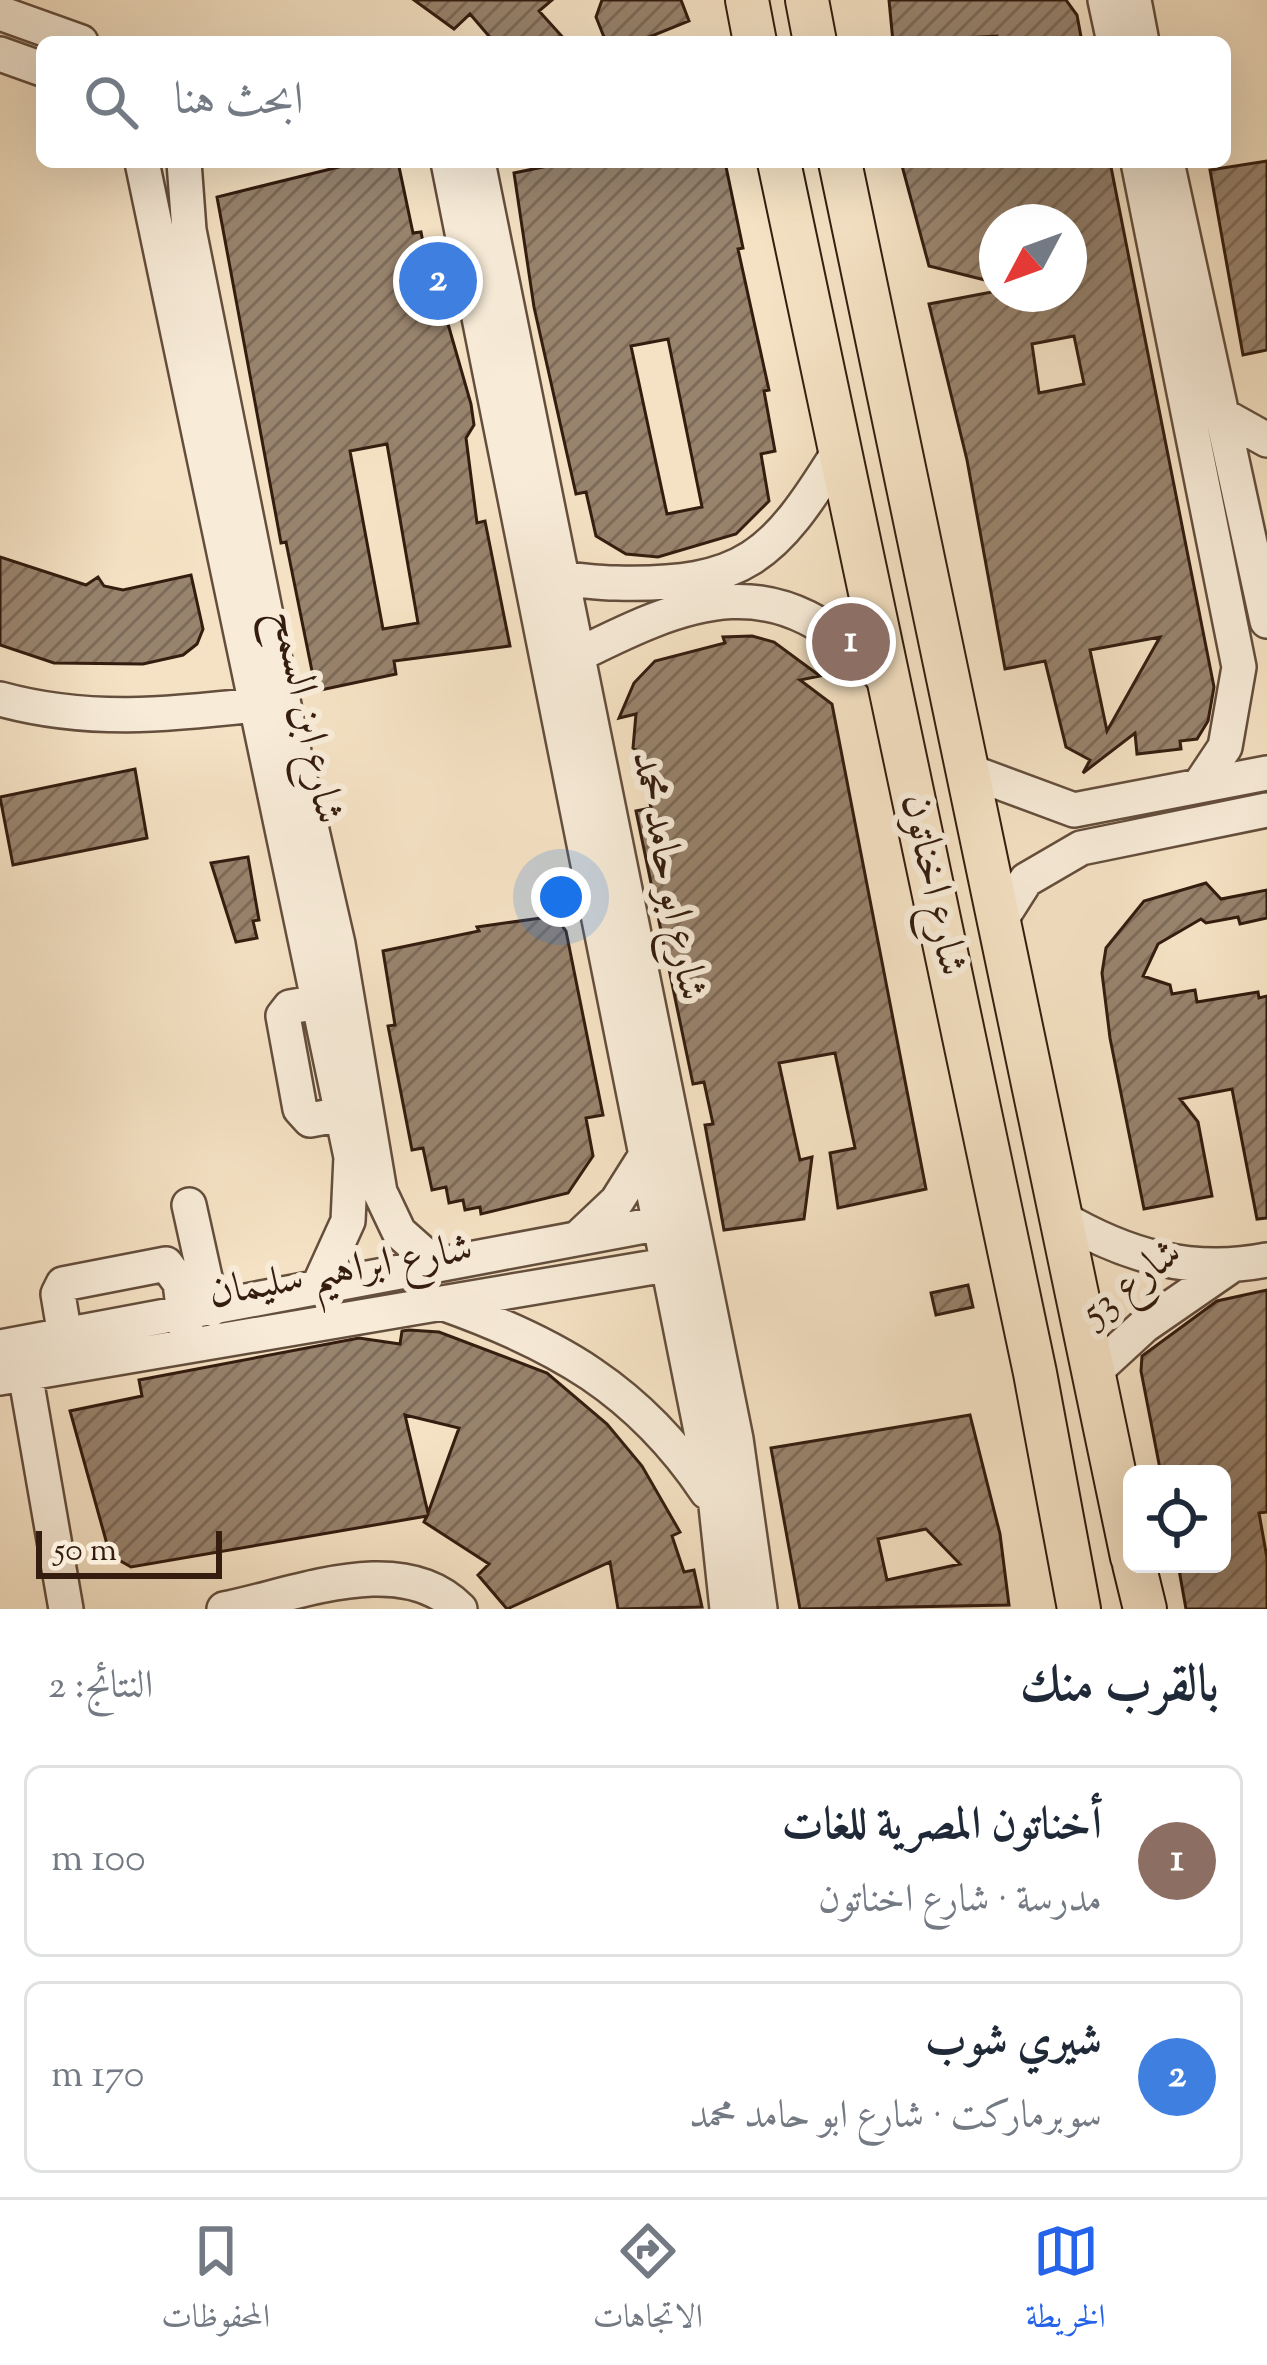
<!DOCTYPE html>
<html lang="ar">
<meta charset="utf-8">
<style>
:root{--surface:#fff;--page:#f6f6f7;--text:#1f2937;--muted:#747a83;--line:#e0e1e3;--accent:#2563eb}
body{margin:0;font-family:"Sorts Mill Goudy",Amiri,serif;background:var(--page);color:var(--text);direction:rtl}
.controls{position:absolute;right:36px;bottom:36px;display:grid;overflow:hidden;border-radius:18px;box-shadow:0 12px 48px #0002}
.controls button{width:108px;height:108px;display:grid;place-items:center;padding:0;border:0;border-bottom:3px solid var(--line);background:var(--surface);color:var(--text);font:60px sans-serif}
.compass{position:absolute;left:979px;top:204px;width:108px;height:108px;border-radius:50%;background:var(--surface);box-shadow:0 12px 48px #0002;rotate:229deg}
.scale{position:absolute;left:36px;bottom:30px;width:186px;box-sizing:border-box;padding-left:12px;border:6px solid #341c0f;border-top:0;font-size:33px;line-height:42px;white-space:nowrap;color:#341c0f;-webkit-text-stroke:9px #f8ecd9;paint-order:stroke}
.you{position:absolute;left:561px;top:897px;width:42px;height:42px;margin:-30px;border:9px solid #fff;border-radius:50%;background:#1a73e8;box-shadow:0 0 0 18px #1a73e833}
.badge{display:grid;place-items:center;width:78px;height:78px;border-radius:50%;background:var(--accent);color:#fff;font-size:39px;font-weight:700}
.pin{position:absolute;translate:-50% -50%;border:6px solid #fff;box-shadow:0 3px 12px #0006}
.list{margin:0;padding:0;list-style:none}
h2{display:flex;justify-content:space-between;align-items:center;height:156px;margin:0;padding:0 48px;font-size:51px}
h2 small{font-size:39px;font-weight:400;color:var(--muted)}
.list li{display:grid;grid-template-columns:78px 1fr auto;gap:36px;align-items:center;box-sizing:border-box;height:192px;margin:0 24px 24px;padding:0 24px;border:3px solid var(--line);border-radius:18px}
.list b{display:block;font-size:45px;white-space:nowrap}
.list p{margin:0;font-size:39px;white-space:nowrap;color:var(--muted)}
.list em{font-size:39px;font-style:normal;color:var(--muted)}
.icon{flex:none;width:66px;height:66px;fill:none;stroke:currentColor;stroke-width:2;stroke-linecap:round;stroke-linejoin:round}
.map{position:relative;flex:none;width:1267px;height:1609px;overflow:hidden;direction:ltr}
.search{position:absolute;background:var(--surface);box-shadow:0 12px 48px #0002;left:36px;right:36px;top:36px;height:132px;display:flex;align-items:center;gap:30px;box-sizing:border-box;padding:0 42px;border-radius:18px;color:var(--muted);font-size:45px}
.sheet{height:588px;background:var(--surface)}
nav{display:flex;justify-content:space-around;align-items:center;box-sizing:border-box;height:168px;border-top:3px solid var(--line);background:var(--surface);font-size:33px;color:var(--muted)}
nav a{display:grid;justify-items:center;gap:6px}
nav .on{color:var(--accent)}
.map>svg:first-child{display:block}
.building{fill:url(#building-hatch);stroke:#341c0f;stroke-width:3;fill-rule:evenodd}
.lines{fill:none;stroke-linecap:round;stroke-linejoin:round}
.minor-casing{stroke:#644e3c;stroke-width:38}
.major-casing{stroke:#341c0f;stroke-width:46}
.minor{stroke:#f8ecd9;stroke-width:33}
.major{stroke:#f5e2c4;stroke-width:42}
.labels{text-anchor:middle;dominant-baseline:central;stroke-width:12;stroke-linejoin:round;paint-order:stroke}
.street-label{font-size:42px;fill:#341c0f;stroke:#f8ecd9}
</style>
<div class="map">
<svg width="1267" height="1609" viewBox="0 0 1267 1609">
<defs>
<pattern id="building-hatch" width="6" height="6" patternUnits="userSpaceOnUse" patternTransform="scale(3)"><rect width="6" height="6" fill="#98836d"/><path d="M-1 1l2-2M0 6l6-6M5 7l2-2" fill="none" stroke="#7d6a58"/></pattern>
</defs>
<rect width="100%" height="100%" fill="#f5e2c4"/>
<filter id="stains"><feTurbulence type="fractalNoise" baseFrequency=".00167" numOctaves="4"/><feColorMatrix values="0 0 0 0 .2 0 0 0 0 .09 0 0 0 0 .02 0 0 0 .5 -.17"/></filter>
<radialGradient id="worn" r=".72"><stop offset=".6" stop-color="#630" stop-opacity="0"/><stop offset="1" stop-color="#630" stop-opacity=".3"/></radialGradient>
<!-- building -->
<path class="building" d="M 414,0 L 552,0 L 539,11 L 567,42 L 494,42 L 470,14 L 454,29 Z
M 602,0 L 681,0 L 689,21 L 637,42 L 606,42 L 596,17 Z
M 889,0 L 1066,0 L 1077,15 L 1082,42 L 998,42 L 997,36 L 893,42 Z
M 1267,161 L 1267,350 L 1243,355 L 1210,170 Z
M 359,162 L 398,162 L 413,233 L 421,232 L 435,304 L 442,303 L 471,404 L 474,425 L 466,438 L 477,523 L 485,521 L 510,646 L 394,661 L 396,674 L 316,691 L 286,542 L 281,543 L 217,197 ZM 387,444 L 418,623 L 383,629 L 350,451 Z
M 567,162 L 725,162 L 743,248 L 738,249 L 769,390 L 764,391 L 775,451 L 761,454 L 769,501 L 736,534 L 658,557 L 626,554 L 596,536 L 586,492 L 576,494 L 534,307 L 514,173 ZM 668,339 L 702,507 L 667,514 L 631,346 Z
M 901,162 L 1110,162 L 1214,687 L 1208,721 L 1197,739 L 1180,741 L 1181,749 L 1137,754 L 1135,733 L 1083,773 L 1090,760 L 1066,747 L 1045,661 L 1005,669 L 967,460 L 929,304 L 997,291 L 1069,294 L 1069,222 L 997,222 L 997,283 L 929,266 ZM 1074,336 L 1084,384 L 1039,393 L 1032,344 ZM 1160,637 L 1107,731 L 1090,650 Z
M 0,557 L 86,585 L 98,577 L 104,586 L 123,590 L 191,575 L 203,629 L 197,644 L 183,655 L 143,664 L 54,663 L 0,645 Z
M 752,636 L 774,642 L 820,676 L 800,680 L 832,704 L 926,1189 L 838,1208 L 830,1153 L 855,1148 L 835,1053 L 779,1063 L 800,1160 L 812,1157 L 804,1219 L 724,1230 L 705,1125 L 713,1124 L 704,1082 L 693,1084 L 636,811 L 651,808 L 639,752 L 633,748 L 636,714 L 619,718 L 634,683 L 655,661 L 725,643 L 723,637 Z
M 135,769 L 147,838 L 13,865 L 0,797 Z
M 248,857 L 259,920 L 253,921 L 257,938 L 236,942 L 211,863 Z
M 1206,883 L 1221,899 L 1267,890 L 1267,918 L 1240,924 L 1238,917 L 1206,923 L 1201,919 L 1158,944 L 1143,976 L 1170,985 L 1172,994 L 1195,990 L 1197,1002 L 1258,992 L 1259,998 L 1267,996 L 1267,1218 L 1257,1219 L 1232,1089 L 1180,1099 L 1198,1122 L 1212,1196 L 1144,1209 L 1110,1038 L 1102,973 L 1106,948 L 1144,901 Z
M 555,916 L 566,931 L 603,1115 L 586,1118 L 593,1156 L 568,1193 L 481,1214 L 480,1207 L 465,1210 L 463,1200 L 449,1203 L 446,1187 L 432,1190 L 423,1148 L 412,1150 L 388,1026 L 395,1025 L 383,951 L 479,931 L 477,927 Z
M 968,1285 L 973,1307 L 936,1315 L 931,1293 Z
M 1267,1290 L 1267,1512 L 1259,1513 L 1267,1558 L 1267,1609 L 1186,1609 L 1178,1564 L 1222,1564 L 1222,1474 L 1161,1474 L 1141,1371 L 1142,1356 L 1217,1301 Z
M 409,1330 L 439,1332 L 547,1373 L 607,1424 L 642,1466 L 680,1532 L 672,1536 L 684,1572 L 694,1570 L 702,1607 L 618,1609 L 610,1562 L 507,1609 L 478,1575 L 489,1564 L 424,1522 L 427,1516 L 131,1567 L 110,1555 L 70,1411 L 142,1396 L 139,1380 L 359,1338 L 400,1344 L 402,1331 ZM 405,1415 L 459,1428 L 428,1513 Z
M 970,1415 L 1000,1534 L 1009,1605 L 800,1609 L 771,1448 ZM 926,1529 L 960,1564 L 887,1580 L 878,1539 Z"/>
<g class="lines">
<defs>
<path id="minor" d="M 1105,0 L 1114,42
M 1134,0 L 1142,42
M 0,13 L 81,42
M 0,54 L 42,69
M 142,162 L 351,1157 L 348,1221 L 318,1287
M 184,162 L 189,230 L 289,730 L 338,944 L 380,1192 L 399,1232 L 435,1264
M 448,162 L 716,1506 L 727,1609
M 478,162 L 736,1439 L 760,1609
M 1138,162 L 1239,667 L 1225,747 L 1199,786
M 1167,162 L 1267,621
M 1224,416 L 1267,440
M 542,579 C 567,577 591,583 616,583 C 745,586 774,556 838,453
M 562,663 C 692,597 775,559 887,682
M 0,699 C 87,723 168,715 256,705
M 966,770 L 1074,810 L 1267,773
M 998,924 L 1026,880 L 1081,848 L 1267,810
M 318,1002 L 290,1007 L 283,1016 L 300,1109 L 310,1120 L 342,1114
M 189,1205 L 212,1309
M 1060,1217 C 1126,1256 1192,1275 1267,1260
M 580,1236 L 617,1201 L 646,1155
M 442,1303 C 555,1343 638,1389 707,1492
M 65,1336 L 58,1294 L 63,1284 L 166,1264 L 180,1283 L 187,1338
M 0,1347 L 677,1220
M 1094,1372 L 1144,1326 L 1228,1268
M 25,1373 L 66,1609
M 0,1378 L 684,1262
M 224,1609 C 296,1595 401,1549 460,1609"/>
<path id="major" d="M 747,0 L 755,42
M 807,0 L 815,42
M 779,162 L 1035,1373 L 1079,1609
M 840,162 L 1132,1557
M 1134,1564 L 1145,1609"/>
</defs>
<!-- minor casing -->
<use href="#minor" class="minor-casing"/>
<!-- major casing -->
<use href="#major" class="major-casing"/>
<!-- minor -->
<use href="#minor" class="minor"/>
<!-- major -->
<use href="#major" class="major"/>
</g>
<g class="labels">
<!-- street labels -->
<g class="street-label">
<text transform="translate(305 717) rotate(78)">شارع ابن السمح</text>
<text transform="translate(667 876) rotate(79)">شارع ابو حامد محمد</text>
<text transform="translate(932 885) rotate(78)">شارع اخناتون</text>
<text transform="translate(341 1273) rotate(-10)">شارع ابراهيم سليمان</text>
<text transform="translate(1133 1284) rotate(-38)">شارع 53</text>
</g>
</g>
<rect width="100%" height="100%" filter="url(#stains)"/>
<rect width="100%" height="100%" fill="url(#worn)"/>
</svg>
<div class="controls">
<button><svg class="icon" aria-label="locate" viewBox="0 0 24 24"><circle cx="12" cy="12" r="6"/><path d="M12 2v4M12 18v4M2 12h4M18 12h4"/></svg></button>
</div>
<svg class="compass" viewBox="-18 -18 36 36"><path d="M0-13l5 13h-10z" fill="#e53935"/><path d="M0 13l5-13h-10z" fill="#747a83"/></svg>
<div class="scale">50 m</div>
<div class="you"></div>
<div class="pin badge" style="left:851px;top:642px;background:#8d6e63">1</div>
<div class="pin badge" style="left:438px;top:281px;background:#3f7fe0">2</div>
<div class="search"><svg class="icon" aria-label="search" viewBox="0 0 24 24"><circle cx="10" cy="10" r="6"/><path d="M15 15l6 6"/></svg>ابحث هنا</div>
</div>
<section class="sheet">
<h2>بالقرب منك<small>النتائج: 2</small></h2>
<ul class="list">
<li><span class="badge" style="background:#8d6e63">1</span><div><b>أخناتون المصرية للغات</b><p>مدرسة · شارع اخناتون</p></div><em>100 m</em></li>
<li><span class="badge" style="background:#3f7fe0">2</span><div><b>شيري شوب</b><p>سوبرماركت · شارع ابو حامد محمد</p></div><em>170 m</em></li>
</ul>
</section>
<nav>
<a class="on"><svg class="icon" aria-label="map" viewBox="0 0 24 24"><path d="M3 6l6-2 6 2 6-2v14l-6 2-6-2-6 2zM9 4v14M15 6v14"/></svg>الخريطة</a>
<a><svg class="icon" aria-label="directions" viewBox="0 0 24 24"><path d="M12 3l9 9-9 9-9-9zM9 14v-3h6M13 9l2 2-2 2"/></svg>الاتجاهات</a>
<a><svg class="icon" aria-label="saved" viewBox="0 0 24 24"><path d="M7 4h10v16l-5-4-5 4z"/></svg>المحفوظات</a>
</nav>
